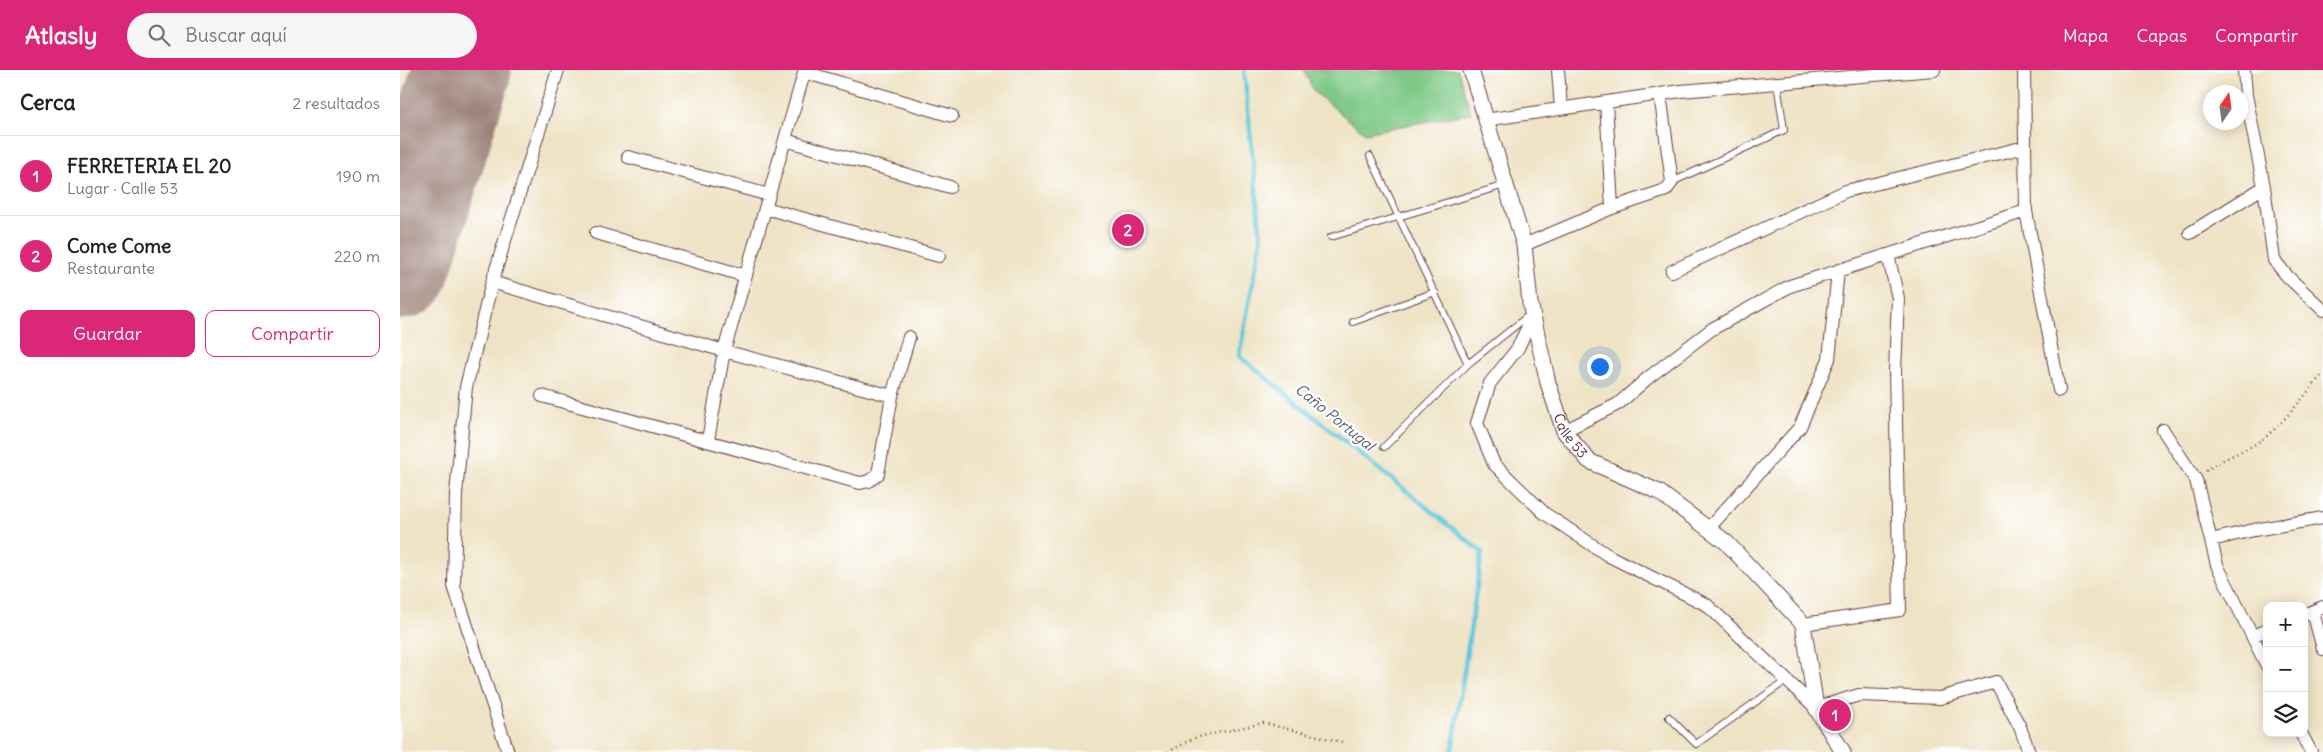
<!DOCTYPE html>
<html lang="es">
<meta charset="utf-8">
<style>
:root{--surface:#fff;--page:#f6f6f6;--text:#222;--muted:#767676;--line:#e0e0e0;--accent:#db2777}
body{margin:0;font-family:Delius,sans-serif;background:var(--page);color:var(--text)}
.controls{position:absolute;right:15px;bottom:15px;display:grid;overflow:hidden;border-radius:10px;box-shadow:0 2px 12px #0003}
.controls button{width:45px;height:45px;display:grid;place-items:center;padding:0;border:0;border-bottom:1px solid var(--line);background:var(--surface);color:var(--text);font:25px sans-serif}
.compass{position:absolute;left:1803px;top:15px;width:45px;height:45px;border-radius:50%;background:var(--surface);box-shadow:0 2px 12px #0003;rotate:13deg}
.you{position:absolute;left:1199px;top:296px;width:18px;height:18px;margin:-12px;border:4px solid #fff;border-radius:50%;background:#1a73e8;box-shadow:0 0 0 8px #1a73e833}
.badge{display:grid;place-items:center;width:32px;height:32px;border-radius:50%;background:var(--accent);color:#fff;font-size:16px;font-weight:700}
.pin{position:absolute;translate:-50% -50%;border:2px solid #fff;box-shadow:0 1px 5px #0006}
.list{margin:0;padding:0;list-style:none}
h2{display:flex;justify-content:space-between;align-items:center;height:65px;margin:0;padding:0 20px;font-size:21px}
h2 small{font-size:16px;font-weight:400;color:var(--muted)}
.list li{display:grid;grid-template-columns:32px 1fr auto;gap:15px;align-items:center;box-sizing:border-box;height:80px;padding:0 20px;border-top:1px solid var(--line)}
.list b{display:block;font-size:19px;white-space:nowrap}
.list p{margin:0;font-size:16px;white-space:nowrap;color:var(--muted)}
.list em{font-size:16px;font-style:normal;color:var(--muted)}
.actions{display:flex;gap:10px;padding:15px 20px}
.actions a{flex:1;padding:11px 0;border:1px solid var(--accent);border-radius:10px;text-align:center;font-size:18px;color:var(--accent)}
.actions .main{background:var(--accent);color:#fff}
.icon{flex:none;width:28px;height:28px;fill:none;stroke:currentColor;stroke-width:2;stroke-linecap:round;stroke-linejoin:round}
.map{position:relative;flex:none;width:1923px;height:682px;overflow:hidden}
header{display:flex;align-items:center;gap:30px;box-sizing:border-box;height:70px;padding:0 25px;background:var(--accent);color:#fff}
header strong{font-size:24px}
nav{display:flex;gap:28px;margin-inline-start:auto;font-size:18px}
.search{width:350px;height:45px;background:var(--page);display:flex;align-items:center;gap:12px;box-sizing:border-box;padding:0 18px;border-radius:28px;color:var(--muted);font-size:19px}
main{display:flex}
aside{flex:1;background:var(--surface)}
.map>svg:first-child{display:block}
.green{fill:#7ec986;stroke:#647458}
.lines{fill:none;stroke-linecap:round;stroke-linejoin:round}
.stream{stroke:#5fc8db;stroke-width:4.5}
.taxiway{stroke:#9c8178;stroke-width:40}
.runway{stroke:#9c8178;stroke-width:99}
.service-casing{stroke:#633c42;stroke-width:8}
.minor-casing{stroke:#633c42;stroke-width:14}
.tertiary-casing{stroke:#633c42;stroke-width:17}
.path{stroke:#633c42;stroke-width:2.5;stroke-dasharray:1 4;stroke-linecap:butt}
.service{stroke:#fff;stroke-width:6}
.minor{stroke:#fff;stroke-width:12}
.tertiary{stroke:#fff;stroke-width:15}
.labels{text-anchor:middle;dominant-baseline:central;stroke-width:4.5;stroke-linejoin:round;paint-order:stroke}
.street-label{font-size:14px;fill:#4a1f2b;stroke:#fff}
.water-label{font-size:15px;font-style:italic;fill:#515a69;stroke:#fff}
</style>
<header>
<strong>Atlasly</strong>
<div class="search"><svg class="icon" aria-label="search" viewBox="0 0 24 24"><circle cx="10" cy="10" r="6"/><path d="M15 15l6 6"/></svg>Buscar aquí</div>
<nav><a>Mapa</a><a>Capas</a><a>Compartir</a></nav>
</header>
<main>
<aside>
<h2>Cerca<small>2 resultados</small></h2>
<ul class="list">
<li><span class="badge">1</span><div><b>FERRETERIA EL 20</b><p>Lugar · Calle 53</p></div><em>190 m</em></li>
<li><span class="badge">2</span><div><b>Come Come</b><p>Restaurante</p></div><em>220 m</em></li>
</ul>
<div class="actions"><a class="main">Guardar</a><a>Compartir</a></div>
</aside>
<div class="map">
<svg width="1923" height="682" viewBox="0 0 1923 682">
<rect width="100%" height="100%" fill="#fff"/>
<filter id="ink" filterUnits="userSpaceOnUse"><feTurbulence type="fractalNoise" baseFrequency=".02" numOctaves="2"/><feDisplacementMap in="SourceGraphic" scale="10" xChannelSelector="R" yChannelSelector="G"/><feConvolveMatrix kernelMatrix="1 2 1 2 8 2 1 2 1" color-interpolation-filters="sRGB"/></filter>
<filter id="wash" filterUnits="userSpaceOnUse"><feTurbulence type="fractalNoise" baseFrequency=".0096" numOctaves="4" result="noise"/><feDisplacementMap in="SourceGraphic" scale="20" xChannelSelector="R" yChannelSelector="G"/><feGaussianBlur stdDeviation="1.12" result="paint"/><feColorMatrix in="noise" values="0 0 0 0 0 0 0 0 0 0 0 0 0 0 0 0 0 1.4 0 .05"/><feComposite in="paint" operator="in"/></filter>
<g filter="url(#wash)">
<rect width="100%" height="100%" fill="#efe3c5"/>
<!-- green -->
<path class="green" d="M 904,0 L 1058,0 L 1071,43 L 965,63 L 914,22 Z"/>
<g class="lines">
<!-- stream -->
<path class="stream" d="M 844,0 L 861,170 L 839,286 L 1082,482 L 1052,682"/>
<!-- taxiway -->
<path class="taxiway" d="M 31,0 L 34,15 L 38,77"/>
<!-- runway -->
<path class="runway" d="M 0,200 L 62,0"/>
</g>
</g>
<g filter="url(#ink)">
<g class="lines">
<defs>
<path id="service" d="M 970,86 L 1068,294
M 1272,112 L 1384,60 L 1377,13
M 931,167 L 1105,115
M 953,252 L 1035,222
M 984,377 L 1068,294 L 1129,245
M 1269,647 L 1296,674 L 1387,610"/>
<path id="minor" d="M 1158,0 L 1161,38
M 1624,0 L 1626,141 L 1659,320
M 1844,0 L 1846,25 L 1864,117 L 1874,190 L 1887,206 L 1923,240
M 404,2 L 552,46
M 1206,32 L 1212,138
M 1085,50 L 1281,21 L 1534,0
M 385,70 L 550,117
M 228,87 L 369,125
M 365,138 L 539,186
M 196,163 L 346,206
M 1790,163 L 1864,117
M 1124,175 L 1212,138 L 1266,120 L 1272,112 L 1260,24
M 1272,201 L 1446,121 L 1625,77
M 92,212 L 324,281 L 492,326
M 1133,245 L 1118,278 L 1090,313 L 1077,353 L 1094,394 L 1144,443 L 1209,486 L 1307,535 L 1416,638 L 1459,625 L 1540,628 L 1596,612 L 1620,657 L 1629,682
M 142,326 L 460,413 L 469,411 L 478,404 L 492,326 L 509,267
M 1763,360 L 1796,410 L 1817,495 L 1867,596
M 1164,361 L 1218,334 L 1249,307 L 1312,259 L 1390,216 L 1626,141
M 308,370 L 324,281 L 405,0
M 1308,459 L 1400,357 L 1429,289 L 1438,201
M 1811,470 L 1854,460 L 1923,448
M 1913,542 L 1923,579
M 1904,545 L 1923,537
M 1403,554 L 1500,540 L 1495,301 L 1498,228 L 1488,185
M 1852,566 L 1867,560
M 1901,663 L 1911,682
M 108,682 L 54,516 L 56,424 L 66,317 L 92,212 L 158,0"/>
<g id="tertiary">
<path id="s1" d="M 1071,0 L 1124,175 L 1130,233 L 1148,313 L 1164,361 L 1189,391 L 1259,422 L 1326,472 L 1403,554 L 1416,638 L 1443,682"/>
</g>
</defs>
<!-- service casing -->
<use href="#service" class="service-casing"/>
<!-- minor casing -->
<use href="#minor" class="minor-casing"/>
<!-- tertiary casing -->
<use href="#tertiary" class="tertiary-casing"/>
<!-- path -->
<path class="path" d="M 1806,401 C 1822,388 1842,383 1860,371 C 1881,357 1905,324 1923,304
M 768,682 L 794,668 L 863,653 L 942,672"/>
<!-- service -->
<use href="#service" class="service"/>
<!-- minor -->
<use href="#minor" class="minor"/>
<!-- tertiary -->
<use href="#tertiary" class="tertiary"/>
</g>
</g>
<g class="labels">
<!-- street labels -->
<g class="street-label">
<text stroke="none"><textPath href="#s1" startOffset="381">Calle 53</textPath></text>
</g>
<!-- water labels -->
<g class="water-label">
<text transform="translate(935 347) rotate(39)">Caño Portugal</text>
</g>
</g>
</svg>
<div class="controls">
<button>+</button>
<button>−</button>
<button><svg class="icon" aria-label="layers" viewBox="0 0 24 24"><path d="M12 4l9 5-9 5-9-5zM3 14l9 5 9-5"/></svg></button>
</div>
<svg class="compass" viewBox="-18 -18 36 36"><path d="M0-13l5 13h-10z" fill="#e53935"/><path d="M0 13l5-13h-10z" fill="#767676"/></svg>
<div class="you"></div>
<div class="pin badge" style="left:1435px;top:645px">1</div>
<div class="pin badge" style="left:728px;top:160px">2</div>
</div>
</main>
